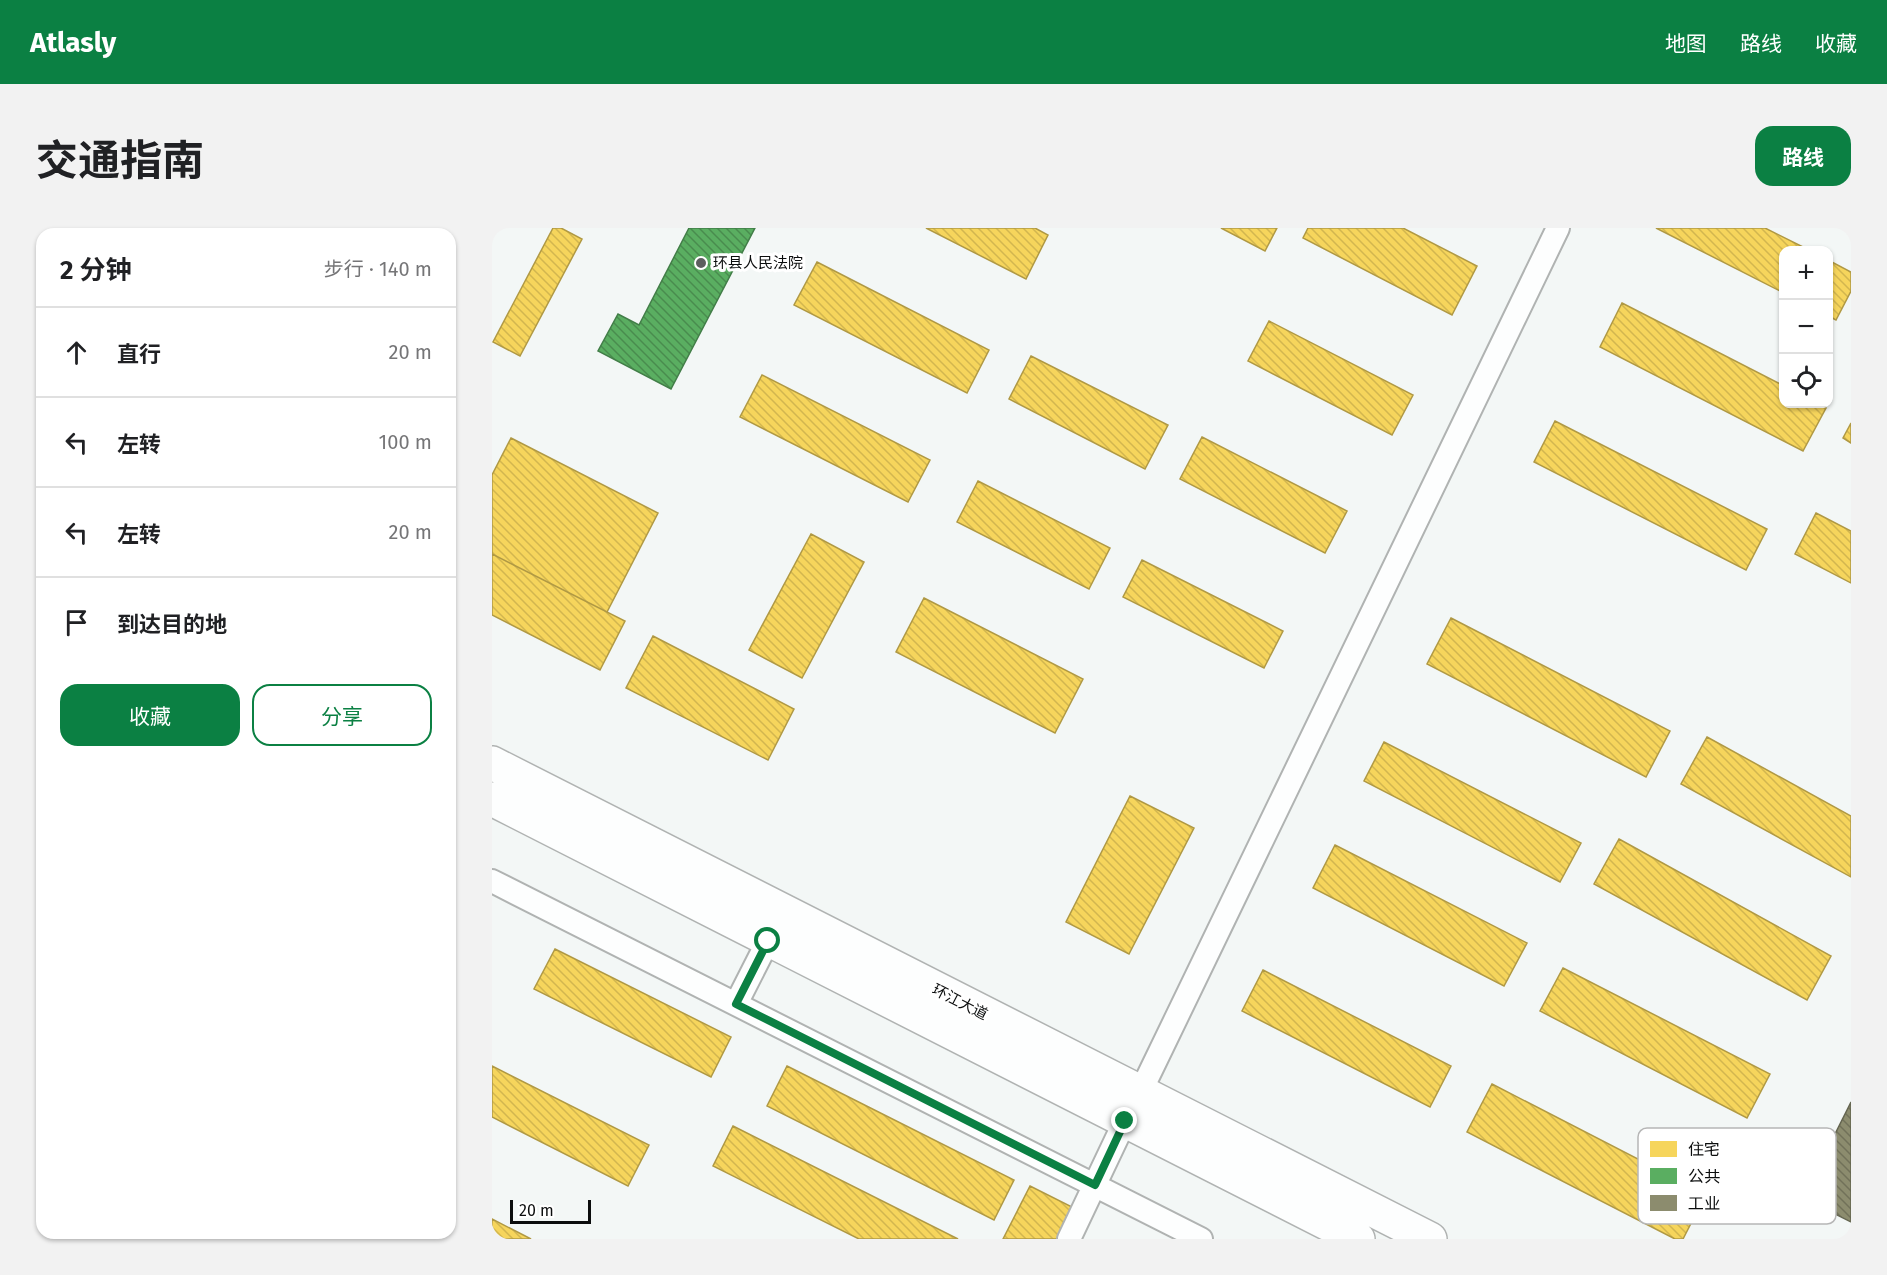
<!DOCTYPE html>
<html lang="zh">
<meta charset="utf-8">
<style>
:root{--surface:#fff;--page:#f2f2f2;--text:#202124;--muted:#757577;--line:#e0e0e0;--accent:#0b8043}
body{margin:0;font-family:"Fira Sans","Noto Sans SC",sans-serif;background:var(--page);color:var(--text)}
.controls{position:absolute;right:18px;top:18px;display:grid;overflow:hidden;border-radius:12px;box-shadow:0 2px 4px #0004}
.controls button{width:54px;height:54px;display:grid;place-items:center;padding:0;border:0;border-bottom:2px solid var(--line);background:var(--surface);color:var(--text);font:30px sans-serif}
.scale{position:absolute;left:18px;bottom:15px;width:81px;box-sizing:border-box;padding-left:6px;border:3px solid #0b0d0d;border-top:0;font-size:16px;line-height:21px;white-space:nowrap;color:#0b0d0d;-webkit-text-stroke:4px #fff;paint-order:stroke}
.stop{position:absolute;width:18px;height:18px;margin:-14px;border:4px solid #0b8043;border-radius:50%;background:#fff}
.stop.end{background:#0b8043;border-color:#fff;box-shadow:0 2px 6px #0008}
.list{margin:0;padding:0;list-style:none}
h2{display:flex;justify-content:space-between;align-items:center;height:78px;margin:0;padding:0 24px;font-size:26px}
h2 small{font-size:20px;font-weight:400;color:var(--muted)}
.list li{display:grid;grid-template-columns:39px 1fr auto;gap:18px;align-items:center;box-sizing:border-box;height:90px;padding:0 24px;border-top:2px solid var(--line)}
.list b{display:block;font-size:22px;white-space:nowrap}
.list em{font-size:20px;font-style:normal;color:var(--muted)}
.actions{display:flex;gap:12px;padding:18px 24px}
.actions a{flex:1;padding:14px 0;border:2px solid var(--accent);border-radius:18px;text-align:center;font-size:21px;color:var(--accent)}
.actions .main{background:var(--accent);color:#fff}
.icon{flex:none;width:33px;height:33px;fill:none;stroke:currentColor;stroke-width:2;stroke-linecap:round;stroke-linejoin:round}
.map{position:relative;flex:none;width:1359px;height:1011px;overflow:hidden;border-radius:18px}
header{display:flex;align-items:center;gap:36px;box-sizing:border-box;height:84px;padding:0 30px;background:var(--accent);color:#fff}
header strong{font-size:28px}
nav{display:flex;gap:33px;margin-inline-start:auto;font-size:21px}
.intro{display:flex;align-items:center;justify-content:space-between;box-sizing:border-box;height:144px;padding:0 36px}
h1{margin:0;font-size:42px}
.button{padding:15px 27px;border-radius:18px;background:var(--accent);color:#fff;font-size:21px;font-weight:700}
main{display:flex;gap:36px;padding:0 36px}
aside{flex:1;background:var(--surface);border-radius:18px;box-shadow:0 2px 4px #0004}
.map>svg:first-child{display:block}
.homes{fill:url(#homes-back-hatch);stroke:#b09944;stroke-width:1.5}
.public{fill:url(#public-back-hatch);stroke:#427e48;stroke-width:1.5}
.industry{fill:url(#industry-back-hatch);stroke:#656651;stroke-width:1.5}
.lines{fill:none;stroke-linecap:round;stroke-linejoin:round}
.street-casing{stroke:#b0b3b2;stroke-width:26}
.highway-casing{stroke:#b0b3b2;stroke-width:36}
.street{stroke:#fdfefe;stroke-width:22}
.highway{stroke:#fdfefe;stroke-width:33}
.route{stroke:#0b8043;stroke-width:8}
.poi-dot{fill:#5c5f5f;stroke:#fff;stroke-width:2}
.labels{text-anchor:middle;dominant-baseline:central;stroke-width:6;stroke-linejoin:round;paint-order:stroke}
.poi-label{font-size:15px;fill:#0b0d0d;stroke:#fff;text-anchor:start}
.street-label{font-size:15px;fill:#0b0d0d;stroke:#fff}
.key{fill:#fff;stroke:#b6b6b6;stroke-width:1.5}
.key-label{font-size:16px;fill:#0b0d0d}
</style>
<header>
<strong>Atlasly</strong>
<nav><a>地图</a><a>路线</a><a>收藏</a></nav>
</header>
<div class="intro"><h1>交通指南</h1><a class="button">路线</a></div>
<main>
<aside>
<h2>2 分钟<small>步行 · 140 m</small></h2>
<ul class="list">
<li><svg class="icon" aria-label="ahead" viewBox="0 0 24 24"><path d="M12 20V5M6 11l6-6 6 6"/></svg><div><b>直行</b></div><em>20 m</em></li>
<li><svg class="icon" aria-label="left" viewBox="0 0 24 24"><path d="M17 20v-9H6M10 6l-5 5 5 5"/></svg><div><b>左转</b></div><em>100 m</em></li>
<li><svg class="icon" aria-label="left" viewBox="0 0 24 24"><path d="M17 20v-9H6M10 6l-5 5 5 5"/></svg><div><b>左转</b></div><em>20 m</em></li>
<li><svg class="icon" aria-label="arrive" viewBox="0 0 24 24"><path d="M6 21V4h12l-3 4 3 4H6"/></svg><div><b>到达目的地</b></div></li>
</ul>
<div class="actions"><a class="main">收藏</a><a>分享</a></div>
</aside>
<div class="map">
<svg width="1359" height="1011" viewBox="0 0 1359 1011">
<defs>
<pattern id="homes-back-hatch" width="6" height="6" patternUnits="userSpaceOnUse" patternTransform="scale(1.5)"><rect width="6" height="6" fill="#f6d55c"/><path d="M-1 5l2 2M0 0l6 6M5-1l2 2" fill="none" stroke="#d2b64f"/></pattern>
<pattern id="public-back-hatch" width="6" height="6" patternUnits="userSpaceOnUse" patternTransform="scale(1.5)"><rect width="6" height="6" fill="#5aae61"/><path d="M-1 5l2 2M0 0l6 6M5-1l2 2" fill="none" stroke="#498c4e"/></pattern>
<pattern id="industry-back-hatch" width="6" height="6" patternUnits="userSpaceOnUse" patternTransform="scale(1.5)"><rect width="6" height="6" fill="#8c8c6e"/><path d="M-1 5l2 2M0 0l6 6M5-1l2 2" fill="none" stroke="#717159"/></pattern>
</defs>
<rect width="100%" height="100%" fill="#f3f7f6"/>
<!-- homes -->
<path class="homes" d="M 61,0 L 69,0 L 90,11 L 28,128 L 1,114 Z
M 434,0 L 543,0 L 556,7 L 534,51 Z
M 729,0 L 785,0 L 773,23 Z
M 816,0 L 911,0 L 985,38 L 960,87 L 811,10 Z
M 1164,0 L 1273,0 L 1317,22 L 1292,22 L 1292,65 Z
M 1336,32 L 1359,44 L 1359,63 L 1344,92 L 1336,88 Z
M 325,34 L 497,122 L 475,165 L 302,77 Z
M 1130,75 L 1292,158 L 1292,176 L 1326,176 L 1334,180 L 1311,223 L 1108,119 Z
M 777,93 L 921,167 L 900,207 L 756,133 Z
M 539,128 L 676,197 L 653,241 L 517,171 Z
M 270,147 L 438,232 L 416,274 L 248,189 Z
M 1063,193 L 1275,301 L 1254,342 L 1042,234 Z
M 1359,195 L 1359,215 L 1351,210 Z
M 710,209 L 855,283 L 833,325 L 688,251 Z
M 19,210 L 166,285 L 115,384 L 0,326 L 0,247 Z
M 486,253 L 618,320 L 597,361 L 465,294 Z
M 1324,285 L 1359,303 L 1359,355 L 1303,326 Z
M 319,306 L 372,334 L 310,450 L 257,422 Z
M 0,326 L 133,393 L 108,442 L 0,387 Z
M 650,332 L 791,403 L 772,440 L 631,369 Z
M 432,370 L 591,451 L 563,505 L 404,424 Z
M 959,390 L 1178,503 L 1154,549 L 935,436 Z
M 161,408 L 302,481 L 276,532 L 134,460 Z
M 1215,509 L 1359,588 L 1359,649 L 1189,556 Z
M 892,514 L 1089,615 L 1068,654 L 872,553 Z
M 638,568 L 702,600 L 637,726 L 574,694 Z
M 1127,611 L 1339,728 L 1315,772 L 1102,656 Z
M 843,617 L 1035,715 L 1012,758 L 821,660 Z
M 63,721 L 239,809 L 219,849 L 42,761 Z
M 1071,740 L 1278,846 L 1255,890 L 1048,783 Z
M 771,742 L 959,838 L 938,879 L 750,783 Z
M 0,838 L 157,917 L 136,958 L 0,889 Z
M 295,838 L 522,952 L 502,992 L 275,878 Z
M 1000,856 L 1214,966 L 1191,1011 L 1183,1011 L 975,904 Z
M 241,898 L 466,1011 L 367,1011 L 221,938 Z
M 538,958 L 584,981 L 568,1011 L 511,1011 Z
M 0,991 L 39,1011 L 0,1011 Z"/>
<!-- public -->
<path class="public" d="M 197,0 L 263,0 L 179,161 L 106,123 L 126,86 L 147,97 Z"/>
<!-- industry -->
<path class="industry" d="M 1359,874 L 1359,994 L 1311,970 Z"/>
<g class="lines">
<defs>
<path id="street" d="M 0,653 L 709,1011
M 244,776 L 276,713
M 648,865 L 1066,0
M 577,1011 L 633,893"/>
<path id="highway" d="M 0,535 L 938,1011
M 0,571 L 866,1011"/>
</defs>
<!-- street casing -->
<use href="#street" class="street-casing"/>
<!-- highway casing -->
<use href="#highway" class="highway-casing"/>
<!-- street -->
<use href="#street" class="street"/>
<!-- highway -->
<use href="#highway" class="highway"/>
</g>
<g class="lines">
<!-- route -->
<path class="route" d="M 276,713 L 244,776 L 603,957 L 633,893"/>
</g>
<!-- markers -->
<circle class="poi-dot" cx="209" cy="35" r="6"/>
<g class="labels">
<!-- poi labels -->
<g class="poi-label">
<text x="221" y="35">环县人民法院</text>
</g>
<!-- street labels -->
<g class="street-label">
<text transform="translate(468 774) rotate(27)">环江大道</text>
</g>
</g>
<!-- legend -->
<rect x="1146" y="900" width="198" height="96" rx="9" class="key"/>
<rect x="1158" y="913" width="27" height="16" fill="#f6d55c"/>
<rect x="1158" y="940" width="27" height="16" fill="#5aae61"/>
<rect x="1158" y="967" width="27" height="16" fill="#8c8c6e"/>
<g class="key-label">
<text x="1196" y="927">住宅</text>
<text x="1196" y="954">公共</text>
<text x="1196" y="981">工业</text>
</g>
</svg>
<div class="controls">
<button>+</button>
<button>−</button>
<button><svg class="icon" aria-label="locate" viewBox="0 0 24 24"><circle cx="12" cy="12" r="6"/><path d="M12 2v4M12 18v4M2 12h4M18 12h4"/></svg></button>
</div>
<div class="scale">20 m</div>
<div class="stop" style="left:276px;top:713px"></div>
<div class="stop end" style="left:633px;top:893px"></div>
</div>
</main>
